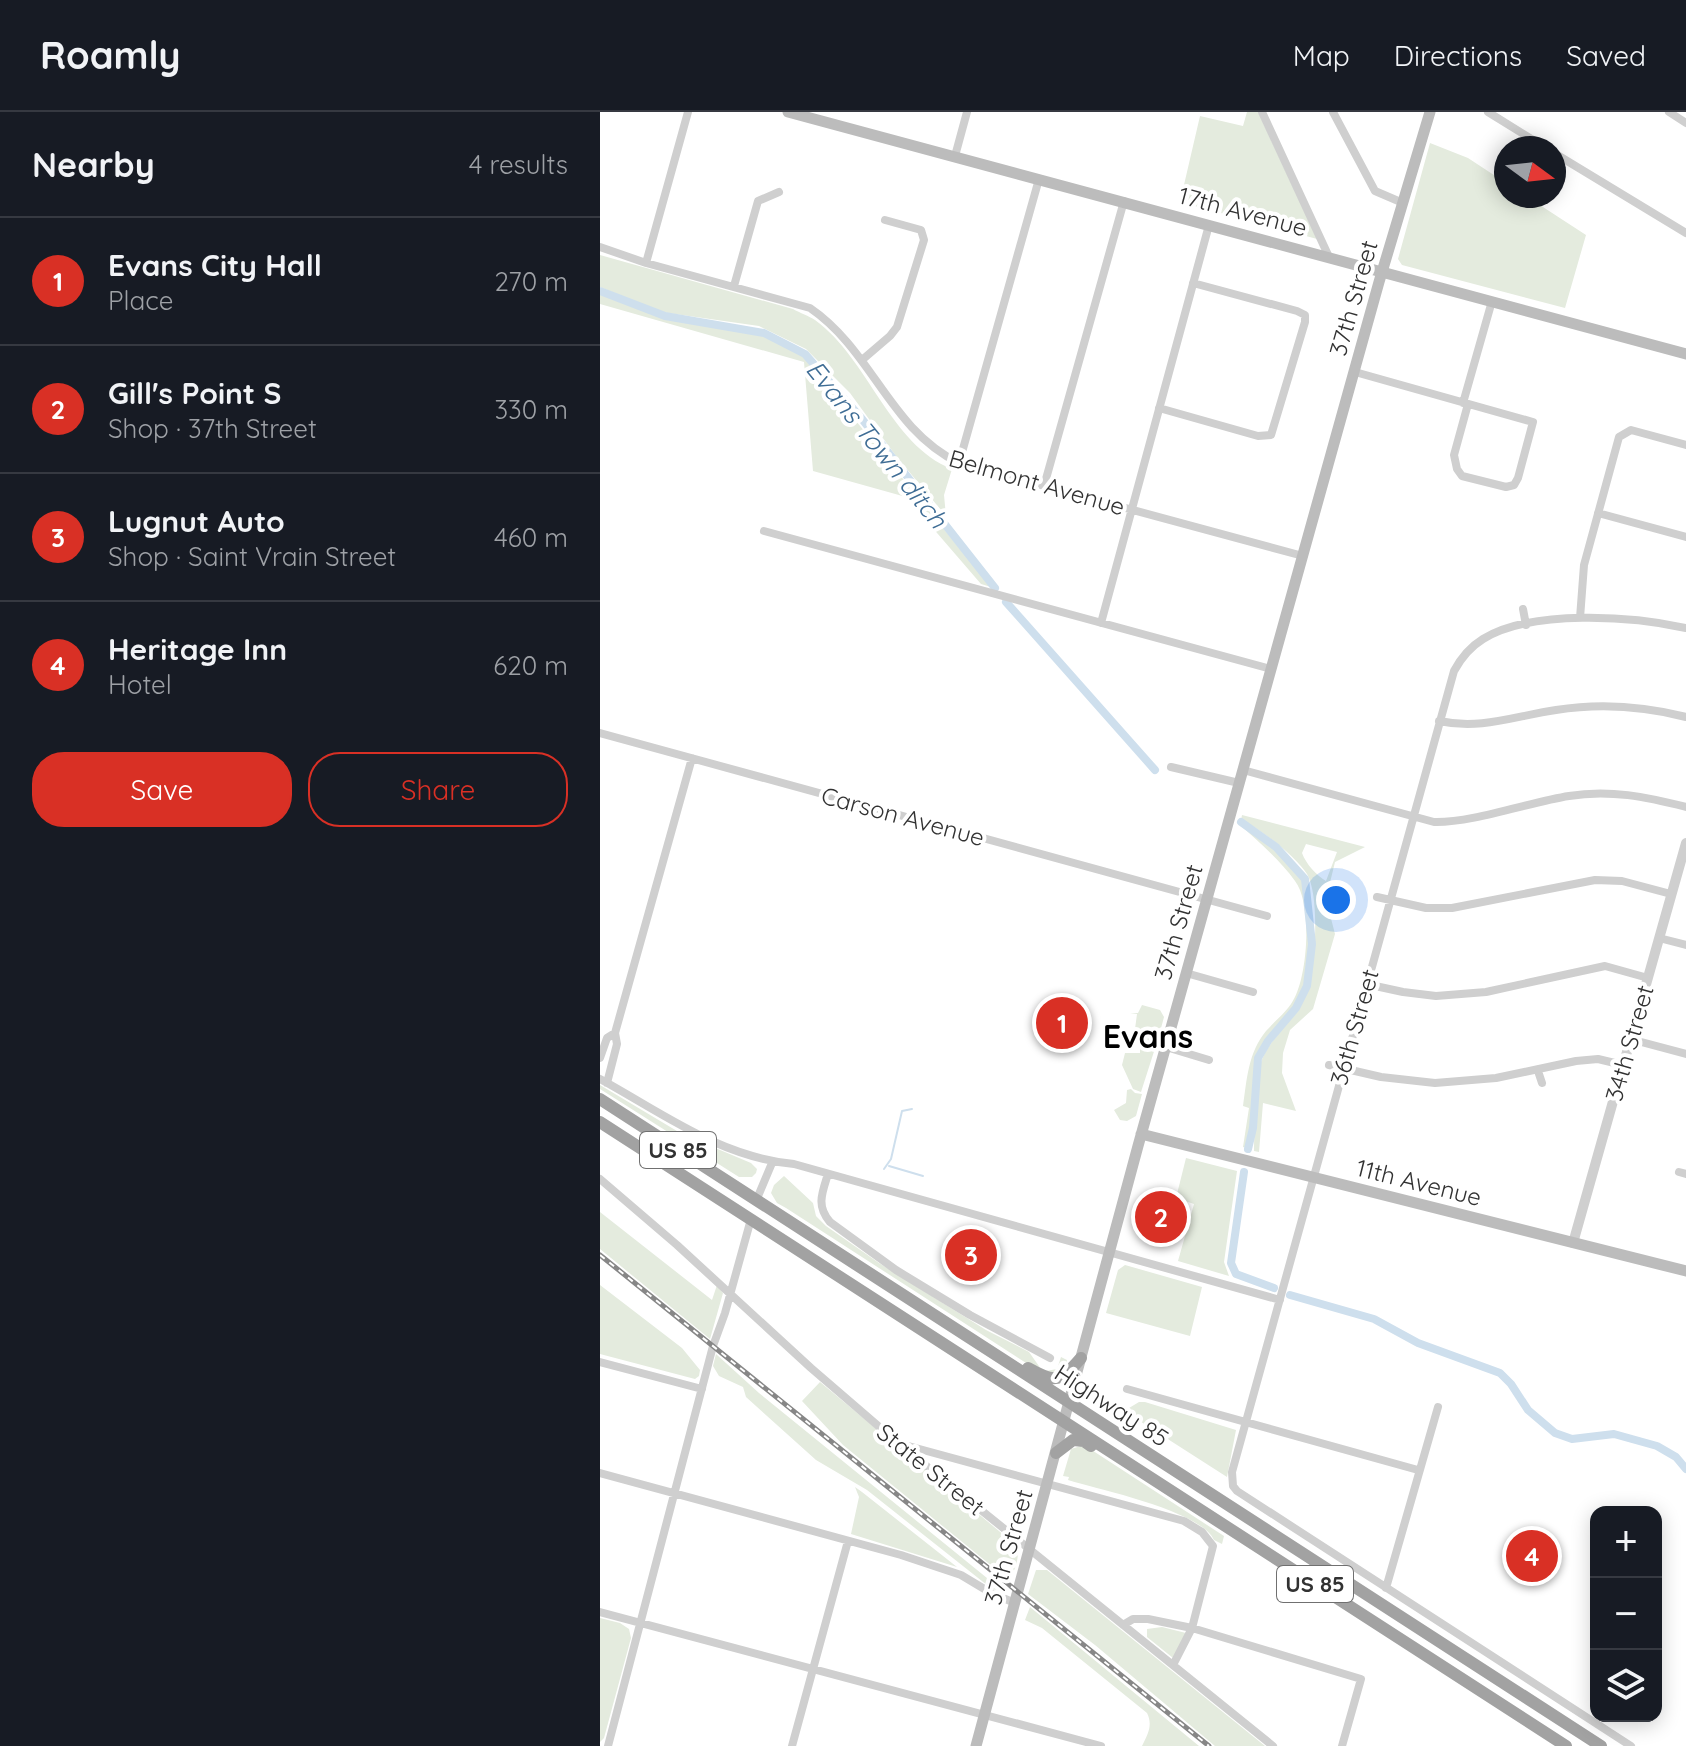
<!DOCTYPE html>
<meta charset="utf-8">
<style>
:root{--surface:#171b24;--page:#20242c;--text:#f1f3f6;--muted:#9ea1a6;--line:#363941;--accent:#d93025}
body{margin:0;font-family:Quicksand,sans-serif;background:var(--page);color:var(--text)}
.controls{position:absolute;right:24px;bottom:24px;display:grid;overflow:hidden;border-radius:16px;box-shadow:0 4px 20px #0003}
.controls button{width:72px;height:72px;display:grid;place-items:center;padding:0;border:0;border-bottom:2px solid var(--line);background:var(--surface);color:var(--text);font:40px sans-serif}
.compass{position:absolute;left:894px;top:24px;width:72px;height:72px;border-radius:50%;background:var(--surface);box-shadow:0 4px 20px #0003;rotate:105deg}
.you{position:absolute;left:736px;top:788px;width:28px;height:28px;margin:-20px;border:6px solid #fff;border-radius:50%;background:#1a73e8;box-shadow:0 0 0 12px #1a73e833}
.badge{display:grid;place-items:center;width:52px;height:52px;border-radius:50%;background:var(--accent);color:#fff;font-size:26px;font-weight:700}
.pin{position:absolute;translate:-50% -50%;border:4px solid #fff;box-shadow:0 2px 8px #0006}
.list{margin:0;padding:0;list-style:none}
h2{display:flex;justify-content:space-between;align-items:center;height:104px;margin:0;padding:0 32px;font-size:34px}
h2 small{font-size:26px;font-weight:400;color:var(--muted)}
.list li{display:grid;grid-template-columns:52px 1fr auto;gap:24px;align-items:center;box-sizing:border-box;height:128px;padding:0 32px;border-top:2px solid var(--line)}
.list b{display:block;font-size:30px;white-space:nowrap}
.list p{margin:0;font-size:26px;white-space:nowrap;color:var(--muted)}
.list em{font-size:26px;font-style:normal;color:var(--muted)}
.actions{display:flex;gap:16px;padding:24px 32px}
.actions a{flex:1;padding:18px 0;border:2px solid var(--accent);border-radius:32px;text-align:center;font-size:28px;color:var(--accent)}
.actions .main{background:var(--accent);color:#fff}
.icon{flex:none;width:44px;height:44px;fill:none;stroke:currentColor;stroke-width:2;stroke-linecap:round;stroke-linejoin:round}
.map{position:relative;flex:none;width:1086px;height:1634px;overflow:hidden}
header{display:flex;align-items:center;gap:48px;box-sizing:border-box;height:112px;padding:0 40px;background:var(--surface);border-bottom:2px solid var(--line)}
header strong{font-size:38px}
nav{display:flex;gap:44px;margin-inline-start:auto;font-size:28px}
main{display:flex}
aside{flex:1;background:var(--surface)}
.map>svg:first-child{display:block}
.green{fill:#e4ebde;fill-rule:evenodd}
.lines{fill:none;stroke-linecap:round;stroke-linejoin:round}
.stream{stroke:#cedfed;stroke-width:2}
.canal{stroke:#cedfed;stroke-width:8}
.minor{stroke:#cfcfcf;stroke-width:8}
.tertiary{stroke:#cfcfcf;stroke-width:10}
.secondary{stroke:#bcbcbc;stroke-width:11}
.trunk{stroke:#a2a2a2;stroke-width:12}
.rail-casing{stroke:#878787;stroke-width:5}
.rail{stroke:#fff;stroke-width:2;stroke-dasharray:6;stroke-linecap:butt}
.labels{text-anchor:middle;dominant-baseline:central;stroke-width:8;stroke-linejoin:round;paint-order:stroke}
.shield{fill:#fff;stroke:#707070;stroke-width:2}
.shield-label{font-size:22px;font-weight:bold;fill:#323232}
.street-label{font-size:24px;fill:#323232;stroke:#fff}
.water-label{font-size:26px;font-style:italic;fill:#3f6d95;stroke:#fff}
.district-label{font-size:32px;font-weight:bold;fill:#000;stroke:#fff}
</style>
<header>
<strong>Roamly</strong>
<nav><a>Map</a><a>Directions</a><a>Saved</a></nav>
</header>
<main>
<aside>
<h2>Nearby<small>4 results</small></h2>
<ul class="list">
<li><span class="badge">1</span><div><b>Evans City Hall</b><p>Place</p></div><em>270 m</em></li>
<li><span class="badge">2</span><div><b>Gill's Point S</b><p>Shop · 37th Street</p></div><em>330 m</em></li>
<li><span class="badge">3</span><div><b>Lugnut Auto</b><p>Shop · Saint Vrain Street</p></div><em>460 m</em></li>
<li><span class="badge">4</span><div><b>Heritage Inn</b><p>Hotel</p></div><em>620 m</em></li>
</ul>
<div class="actions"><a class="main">Save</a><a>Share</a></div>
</aside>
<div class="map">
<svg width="1086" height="1634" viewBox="0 0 1086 1634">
<rect width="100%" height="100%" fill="#fff"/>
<!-- green -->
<path class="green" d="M 647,0 L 658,0 L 717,127 L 580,90 L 600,4 L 643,14 Z
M 830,31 L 868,46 L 906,71 L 906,84 L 926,84 L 986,123 L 965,196 L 802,153 L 798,147 Z
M 0,143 L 193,197 C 200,201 209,204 215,208 C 268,246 290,333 352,357 L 344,383 L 346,404 L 296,344 L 250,281 L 206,237 L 159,214 L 61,200 L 0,175 Z
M 0,181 L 65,206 L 163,223 L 204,245 L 391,475 L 381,472 L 306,385 L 213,359 L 204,250 L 0,192 Z
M 642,703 L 765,735 L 735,750 L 726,787 L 735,822 L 713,897 L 690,918 L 683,941 L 682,961 L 696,999 L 663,991 L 659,1040 L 654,1039 C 655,1013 653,977 660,953 C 668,926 695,909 706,882 C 716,859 720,783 707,762 C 696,745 660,716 641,708 ZM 706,732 L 737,740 L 726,769 C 717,764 706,752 702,741 Z
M 639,712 L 675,736 L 703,768 L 711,845 L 705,873 L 695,894 L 666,928 L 657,945 L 651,1016 L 646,1036 L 643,1035 L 649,996 L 643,994 C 647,967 648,941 666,919 C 674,910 684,902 691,892 C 708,869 713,792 695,769 C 681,749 658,729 639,712 Z
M 542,893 L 560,898 L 564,905 L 560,920 L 556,919 L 555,923 L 559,924 L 541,980 L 533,977 L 522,953 L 525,941 L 540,941 L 540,918 L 535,917 L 537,902 L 530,901 L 538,901 Z
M 0,973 L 82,1022 L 151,1051 L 157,1057 L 156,1061 L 152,1065 L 139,1065 L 0,977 Z
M 531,977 L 535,981 L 542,982 L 536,1004 L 527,1009 L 520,1008 L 514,998 L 526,991 L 527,978 Z
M 586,1046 L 637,1059 L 624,1150 L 629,1164 L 578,1149 L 594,1092 L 576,1086 Z
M 184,1064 L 213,1091 L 216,1104 L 226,1114 L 279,1151 L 386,1218 L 429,1240 L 441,1257 L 446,1259 L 457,1257 L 461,1245 L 467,1248 L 466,1254 L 456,1261 L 437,1258 L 186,1096 L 177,1091 L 171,1081 L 174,1073 Z
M 0,1100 L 112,1188 L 117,1173 L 123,1181 L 110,1227 L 0,1137 Z
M 525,1153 L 602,1175 L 590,1224 L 506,1201 L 518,1158 Z
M 0,1173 L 82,1236 L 100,1258 L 99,1264 L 95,1267 L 0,1242 Z
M 116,1242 L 159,1281 L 403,1479 L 392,1477 L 267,1378 L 216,1348 L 146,1285 L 143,1275 L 119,1264 L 113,1254 Z
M 220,1270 L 417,1434 C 420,1445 415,1459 409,1468 L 243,1333 L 202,1289 Z
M 539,1290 L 545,1290 L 636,1318 L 627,1365 L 524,1299 Z
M 484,1333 L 624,1424 L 622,1432 L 614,1428 C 601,1399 501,1378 468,1368 L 469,1365 L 463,1364 L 471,1337 Z
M 255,1375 L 262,1380 L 357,1455 L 251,1422 L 259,1385 Z
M 436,1458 L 447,1458 L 665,1634 L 615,1634 L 495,1533 L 428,1482 Z
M 430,1495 L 599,1634 L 542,1634 C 548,1622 553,1613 547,1601 L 442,1516 L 425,1508 Z
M 0,1506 L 20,1511 L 29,1517 L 31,1526 L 4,1626 L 0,1630 Z
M 562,1515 L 586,1521 L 573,1546 L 547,1525 L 547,1517 Z"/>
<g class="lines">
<!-- stream -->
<path class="stream" d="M 289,1054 L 323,1064
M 284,1057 L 291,1047 L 302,999 L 312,997"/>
<!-- canal -->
<path class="canal" d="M 0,179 L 65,204 L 164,221 L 205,242 L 262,307 L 395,476
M 406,490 L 555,658
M 641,710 L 676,735 L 705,767 L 712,832 L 707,874 L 696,896 L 668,929 L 658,946 L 653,1016 L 648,1037
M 644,1060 L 631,1151 L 636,1162 L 674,1176
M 690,1183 L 774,1207 L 818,1231 L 900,1261 L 911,1272 L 928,1298 L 955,1321 L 972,1327 L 1014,1322 L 1057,1334 L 1076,1345 L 1086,1357"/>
<!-- minor -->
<path class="minor" d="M 662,0 L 729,145
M 733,0 L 775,79 L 803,91
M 888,0 L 946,36
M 1069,0 L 1086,11
M 954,41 L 1086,121
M 355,44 L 367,0
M 0,135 L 46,151 L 210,196 C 273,239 289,317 359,351 L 703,444
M 46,151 L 88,0
M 134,174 L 158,89 L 179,80
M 262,248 L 290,224 L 297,215 L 324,128 L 321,118 L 285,108
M 755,260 L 933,310 L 918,366 L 914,373 L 906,375 L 862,364 L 857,357 L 854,343 L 868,292
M 863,291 L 892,189
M 559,296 L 658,324 L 671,323 L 705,210 L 705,203 L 697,199 L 593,171
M 359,351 L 439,67
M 444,374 L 524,89
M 998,401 L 1086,425
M 164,419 L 671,557
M 923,497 L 926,513
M 980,506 L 984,453 L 1019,325 L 1031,318 L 1086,333
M 501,511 L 609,113
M 839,609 C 881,618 915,604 956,598 C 1000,591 1043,594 1086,605
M 0,621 L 667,804
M 571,655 L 639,671
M 643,658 L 834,710 C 872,711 930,690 969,684 C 1009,677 1047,685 1086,695
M 777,785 L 826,796 L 852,796 L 995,768 L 1022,769 L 1071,782
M 1059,826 L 1086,833
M 586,861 L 653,880
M 766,872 L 803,880 L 836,884 L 886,880 L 1005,854 L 1048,866
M 1030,927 L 1086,942
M 566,935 L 609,948
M 0,946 L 7,926 L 15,921
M 729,953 L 781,965 L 835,971 L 896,966 L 976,949 L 998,947 L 1023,953
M 938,959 L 942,971
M 0,967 C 64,1002 120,1045 194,1052 L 680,1188
M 7,971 L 17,932 L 15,921 L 92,646
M 1079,1060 L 1086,1062
M 228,1062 C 222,1081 216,1094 230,1110 L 296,1158 L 370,1203 L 450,1246
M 0,1067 L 77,1133 L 211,1256 L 298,1331 L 673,1634
M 156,1089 L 172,1051
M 0,1250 L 102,1277
M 527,1277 L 818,1358
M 301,1332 L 584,1409 L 602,1420 L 613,1434 L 592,1516 L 573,1553
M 0,1361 L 301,1443 L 361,1463 L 391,1481 L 415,1491
M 786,1476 L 838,1295
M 0,1500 L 501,1634
M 523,1513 L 533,1507 L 548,1507 L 592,1516 L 761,1567 L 742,1634
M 8,1634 L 113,1234 L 125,1201 L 151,1107
M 192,1634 L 248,1429
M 1031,1634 L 637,1379 L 633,1374 L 632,1360 L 854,559 C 861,546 870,535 883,527 C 932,497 1032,504 1086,516"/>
<!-- tertiary -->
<path class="tertiary" d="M 973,1131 L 1086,731"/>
<!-- secondary -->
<path class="secondary" d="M 188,0 L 1086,242
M 541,1022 L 1086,1159
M 376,1634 L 538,1034 L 779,170 L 830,0"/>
<!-- trunk -->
<path class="trunk" d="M 0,987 L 1001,1634
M 0,1010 L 966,1634
M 428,1256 C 456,1272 460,1270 481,1246
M 456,1341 L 473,1328 L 484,1329 L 491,1334"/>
<defs>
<path id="rail" d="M 0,1143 L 609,1634"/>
</defs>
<!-- rail casing -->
<use href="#rail" class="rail-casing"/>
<!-- rail -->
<use href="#rail" class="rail"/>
</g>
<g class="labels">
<!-- shield labels -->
<g class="shield">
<rect x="40" y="1020" width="76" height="36" rx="6"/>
<rect x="677" y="1454" width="76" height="36" rx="6"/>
</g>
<g class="shield-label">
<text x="78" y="1038">US 85</text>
<text x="715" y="1472">US 85</text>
</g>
<!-- street labels -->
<g class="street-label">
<text transform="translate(643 99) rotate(15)">17th Avenue</text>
<text transform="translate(753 186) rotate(-74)">37th Street</text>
<text transform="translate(437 370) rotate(16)">Belmont Avenue</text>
<text transform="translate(303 704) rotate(15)">Carson Avenue</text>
<text transform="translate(578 810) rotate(-74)">37th Street</text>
<text transform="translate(754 915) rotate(-74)">36th Street</text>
<text transform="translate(1029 931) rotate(-74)">34th Street</text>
<text transform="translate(819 1070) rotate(14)">11th Avenue</text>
<text transform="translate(512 1293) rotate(33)">Highway 85</text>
<text transform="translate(331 1357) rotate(39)">State Street</text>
<text transform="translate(408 1435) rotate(-74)">37th Street</text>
</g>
<!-- water labels -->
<g class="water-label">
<text transform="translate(277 332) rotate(51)">Evans Town ditch</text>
</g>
<!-- district labels -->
<g class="district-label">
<text x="548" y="924">Evans</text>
</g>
</g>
</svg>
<div class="controls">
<button>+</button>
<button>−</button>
<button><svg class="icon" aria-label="layers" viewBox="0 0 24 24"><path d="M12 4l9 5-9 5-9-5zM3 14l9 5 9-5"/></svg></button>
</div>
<svg class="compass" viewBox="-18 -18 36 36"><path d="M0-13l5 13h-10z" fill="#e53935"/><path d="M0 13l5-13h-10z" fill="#9ea1a6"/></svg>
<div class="you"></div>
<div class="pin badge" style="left:462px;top:911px">1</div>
<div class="pin badge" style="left:561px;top:1105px">2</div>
<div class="pin badge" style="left:371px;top:1143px">3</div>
<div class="pin badge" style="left:932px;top:1444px">4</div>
</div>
</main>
